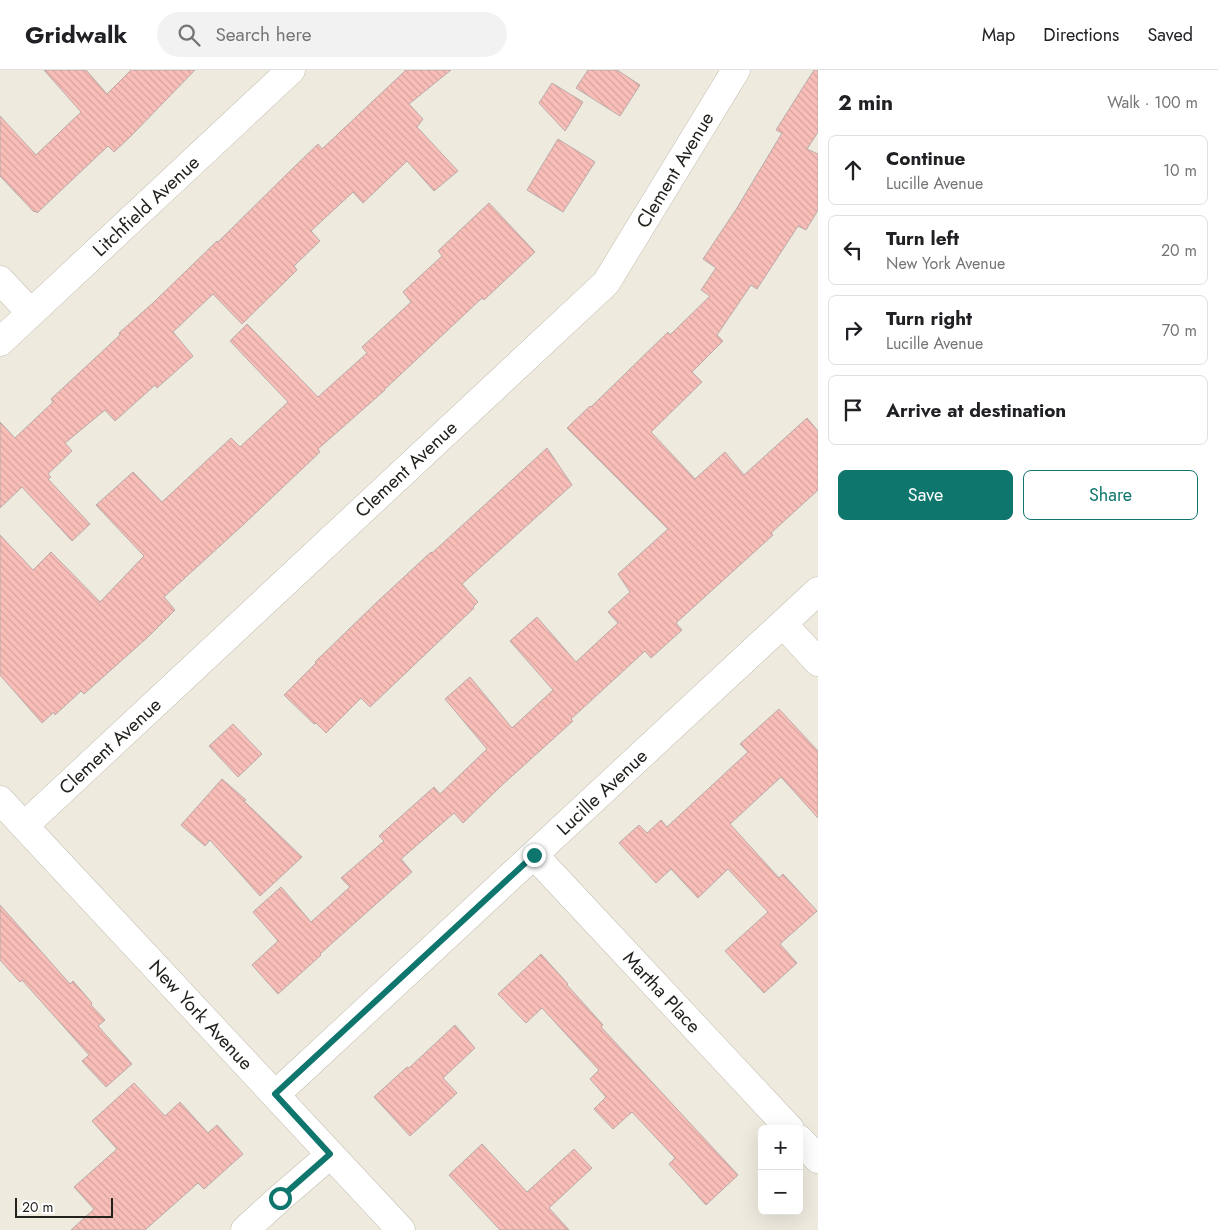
<!DOCTYPE html>
<meta charset="utf-8">
<style>
:root{--surface:#fff;--page:#f2f2f2;--text:#202124;--muted:#757577;--line:#e0e0e0;--accent:#0f766e}
body{margin:0;font-family:Jost,sans-serif;background:var(--page);color:var(--text)}
.controls{position:absolute;right:15px;bottom:15px;display:grid;overflow:hidden;border-radius:8px;box-shadow:0 5px 20px #0002}
.controls button{width:45px;height:45px;display:grid;place-items:center;padding:0;border:0;border-bottom:1px solid var(--line);background:var(--surface);color:var(--text);font:25px sans-serif}
.scale{position:absolute;left:15px;bottom:12px;width:98px;box-sizing:border-box;padding-left:5px;border:2px solid #23221d;border-top:0;font-size:14px;line-height:18px;white-space:nowrap;color:#23221d;-webkit-text-stroke:4px #fff;paint-order:stroke}
.stop{position:absolute;width:15px;height:15px;margin:-11px;border:4px solid #0f766e;border-radius:50%;background:#fff}
.stop.end{background:#0f766e;border-color:#fff;box-shadow:0 1px 5px #0008}
.list{margin:0;padding:0;list-style:none}
h2{display:flex;justify-content:space-between;align-items:center;height:65px;margin:0;padding:0 20px;font-size:21px}
h2 small{font-size:16px;font-weight:400;color:var(--muted)}
.list li{display:grid;grid-template-columns:32px 1fr auto;gap:15px;align-items:center;box-sizing:border-box;height:70px;margin:0 10px 10px;padding:0 10px;border:1px solid var(--line);border-radius:8px}
.list b{display:block;font-size:19px;white-space:nowrap}
.list p{margin:0;font-size:16px;white-space:nowrap;color:var(--muted)}
.list em{font-size:16px;font-style:normal;color:var(--muted)}
.actions{display:flex;gap:10px;padding:15px 20px}
.actions a{flex:1;padding:11px 0;border:1px solid var(--accent);border-radius:8px;text-align:center;font-size:18px;color:var(--accent)}
.actions .main{background:var(--accent);color:#fff}
.icon{flex:none;width:28px;height:28px;fill:none;stroke:currentColor;stroke-width:2;stroke-linecap:round;stroke-linejoin:round}
.map{position:relative;flex:none;width:818px;height:1160px;overflow:hidden}
header{display:flex;align-items:center;gap:30px;box-sizing:border-box;height:70px;padding:0 25px;background:var(--surface);border-bottom:1px solid var(--line)}
header strong{font-size:24px}
nav{display:flex;gap:28px;margin-inline-start:auto;font-size:18px}
.search{width:350px;height:45px;background:var(--page);display:flex;align-items:center;gap:12px;box-sizing:border-box;padding:0 18px;border-radius:28px;color:var(--muted);font-size:19px}
main{display:flex}
aside{flex:1;background:var(--surface)}
.map>svg:first-child{display:block}
.building{fill:url(#building-back-hatch);stroke:#baabaa}
.lines{fill:none;stroke-linecap:round;stroke-linejoin:round}
.minor-casing{stroke:#c3beb3;stroke-width:29}
.minor{stroke:#fff;stroke-width:28}
.route{stroke:#0f766e;stroke-width:6}
.labels{text-anchor:middle;dominant-baseline:central;stroke-width:4.5;stroke-linejoin:round;paint-order:stroke}
.street-label{font-size:19px;fill:#23221d;stroke:#fff}
</style>
<header>
<strong>Gridwalk</strong>
<div class="search"><svg class="icon" aria-label="search" viewBox="0 0 24 24"><circle cx="10" cy="10" r="6"/><path d="M15 15l6 6"/></svg>Search here</div>
<nav><a>Map</a><a>Directions</a><a>Saved</a></nav>
</header>
<main>
<div class="map">
<svg width="818" height="1160" viewBox="0 0 818 1160">
<defs>
<pattern id="building-back-hatch" width="6" height="6" patternUnits="userSpaceOnUse" patternTransform="scale(1.25)"><rect width="6" height="6" fill="#f9beb8"/><path d="M-1 5l2 2M0 0l6 6M5-1l2 2" fill="none" stroke="#d5a39e"/></pattern>
</defs>
<rect width="100%" height="100%" fill="#efeade"/>
<!-- building -->
<path class="building" d="M 44,0 L 86,0 L 107,24 L 131,0 L 195,0 L 131,66 L 114,82 L 108,76 L 37,143 L 35,141 L 34,142 L 0,106 L 0,46 L 36,85 L 81,42 Z
M 406,0 L 451,0 L 409,34 L 423,49 L 417,57 L 458,101 L 434,121 L 407,91 L 363,133 L 353,122 L 311,161 L 320,171 L 294,196 L 297,200 L 242,254 L 213,224 L 173,262 L 193,286 L 157,318 L 155,315 L 115,351 L 105,340 L 65,373 L 72,381 L 48,404 L 51,407 L 48,409 L 90,454 L 72,471 L 22,417 L 0,438 L 0,352 L 15,368 L 53,332 L 51,329 L 120,265 L 119,263 L 154,232 L 217,171 L 218,172 L 291,100 L 318,74 L 322,79 Z
M 588,0 L 617,0 L 640,15 L 620,46 L 576,18 Z
M 814,0 L 818,0 L 818,62 L 807,79 L 818,84 L 818,140 L 806,160 L 798,156 L 757,219 L 751,215 L 717,265 L 723,271 L 692,302 L 702,312 L 651,362 L 695,409 L 725,382 L 744,405 L 807,348 L 818,361 L 818,420 L 771,463 L 773,465 L 676,553 L 682,560 L 651,588 L 645,581 L 571,649 L 573,651 L 501,716 L 463,753 L 454,743 L 401,789 L 412,802 L 320,884 L 321,885 L 278,924 L 252,895 L 278,871 L 253,842 L 281,817 L 311,852 L 350,817 L 341,808 L 384,771 L 379,766 L 434,717 L 440,724 L 487,679 L 445,629 L 470,607 L 512,658 L 553,620 L 510,571 L 537,547 L 576,592 L 618,553 L 608,542 L 630,522 L 618,504 L 668,459 L 567,358 L 590,336 L 591,337 L 668,262 L 670,265 L 710,226 L 701,220 L 716,198 L 703,189 L 737,138 L 782,63 L 776,60 Z
M 552,13 L 583,32 L 565,61 L 539,33 Z
M 558,69 L 595,92 L 563,142 L 527,120 Z
M 489,133 L 535,182 L 484,230 L 482,228 L 384,320 L 385,320 L 318,379 L 320,382 L 244,454 L 164,527 L 175,540 L 148,567 L 84,624 L 81,621 L 55,645 L 54,642 L 42,653 L 0,605 L 0,465 L 33,500 L 51,482 L 100,532 L 144,486 L 96,435 L 133,402 L 162,432 L 231,368 L 240,377 L 288,332 L 230,271 L 247,254 L 318,327 L 367,283 L 362,277 L 411,232 L 403,222 L 442,186 L 438,181 Z
M 547,378 L 572,415 L 462,514 L 478,532 L 473,537 L 474,538 L 370,637 L 361,628 L 326,663 L 316,653 L 314,654 L 284,625 L 316,593 L 315,592 L 377,532 L 431,482 L 432,483 Z
M 779,639 L 818,681 L 818,748 L 781,707 L 730,754 L 779,808 L 783,804 L 817,841 L 780,874 L 797,893 L 764,923 L 725,881 L 768,842 L 728,799 L 698,828 L 671,799 L 656,813 L 619,773 L 639,755 L 647,763 L 661,750 L 667,757 L 748,682 L 740,674 Z
M 233,654 L 262,684 L 238,707 L 209,676 Z
M 222,709 L 246,730 L 244,731 L 302,787 L 260,826 L 210,770 L 205,776 L 181,755 Z
M 0,835 L 70,914 L 73,911 L 92,933 L 91,935 L 105,950 L 98,956 L 132,994 L 106,1017 L 82,991 L 89,985 L 22,910 L 20,912 L 0,890 Z
M 541,884 L 568,914 L 567,915 L 603,955 L 601,957 L 738,1105 L 706,1135 L 669,1094 L 675,1088 L 632,1042 L 613,1059 L 594,1039 L 606,1027 L 590,1009 L 599,1000 L 542,938 L 526,953 L 498,924 Z
M 455,955 L 475,978 L 443,1008 L 457,1023 L 410,1066 L 374,1027 L 407,997 L 409,998 Z
M 134,1013 L 165,1046 L 180,1032 L 208,1063 L 217,1055 L 243,1084 L 204,1119 L 198,1113 L 145,1160 L 71,1160 L 94,1139 L 74,1117 L 117,1079 L 92,1051 Z
M 482,1074 L 527,1122 L 574,1079 L 592,1098 L 549,1138 L 569,1160 L 500,1160 L 449,1105 Z"/>
<g class="lines">
<defs>
<path id="minor" d="M 0,210 L 31,243
M 0,272 L 291,0
M 783,554 L 818,592
M 0,730 L 401,1160
M 24,756 L 606,213 L 736,0
M 534,785 L 790,1059
M 275,1025 L 818,521
M 799,1069 L 818,1089
M 245,1160 L 280,1128 L 330,1085"/>
</defs>
<!-- minor casing -->
<use href="#minor" class="minor-casing"/>
<!-- minor -->
<use href="#minor" class="minor"/>
</g>
<g class="lines">
<!-- route -->
<path class="route" d="M 280,1128 L 330,1084 L 275,1024 L 534,785"/>
</g>
<g class="labels">
<!-- street labels -->
<g class="street-label">
<text transform="translate(675 100) rotate(-59)">Clement Avenue</text>
<text transform="translate(146 136) rotate(-43)">Litchfield Avenue</text>
<text transform="translate(406 399) rotate(-43)">Clement Avenue</text>
<text transform="translate(110 676) rotate(-43)">Clement Avenue</text>
<text transform="translate(602 722) rotate(-43)">Lucille Avenue</text>
<text transform="translate(662 922) rotate(47)">Martha Place</text>
<text transform="translate(201 945) rotate(47)">New York Avenue</text>
</g>
</g>
</svg>
<div class="controls">
<button>+</button>
<button>−</button>
</div>
<div class="scale">20 m</div>
<div class="stop" style="left:280px;top:1128px"></div>
<div class="stop end" style="left:534px;top:785px"></div>
</div>
<aside>
<h2>2 min<small>Walk · 100 m</small></h2>
<ul class="list">
<li><svg class="icon" aria-label="ahead" viewBox="0 0 24 24"><path d="M12 20V5M6 11l6-6 6 6"/></svg><div><b>Continue</b><p>Lucille Avenue</p></div><em>10 m</em></li>
<li><svg class="icon" aria-label="left" viewBox="0 0 24 24"><path d="M17 20v-9H6M10 6l-5 5 5 5"/></svg><div><b>Turn left</b><p>New York Avenue</p></div><em>20 m</em></li>
<li><svg class="icon" aria-label="right" viewBox="0 0 24 24"><path d="M7 20v-9h11M14 6l5 5-5 5"/></svg><div><b>Turn right</b><p>Lucille Avenue</p></div><em>70 m</em></li>
<li><svg class="icon" aria-label="arrive" viewBox="0 0 24 24"><path d="M6 21V4h12l-3 4 3 4H6"/></svg><div><b>Arrive at destination</b></div></li>
</ul>
<div class="actions"><a class="main">Save</a><a>Share</a></div>
</aside>
</main>
